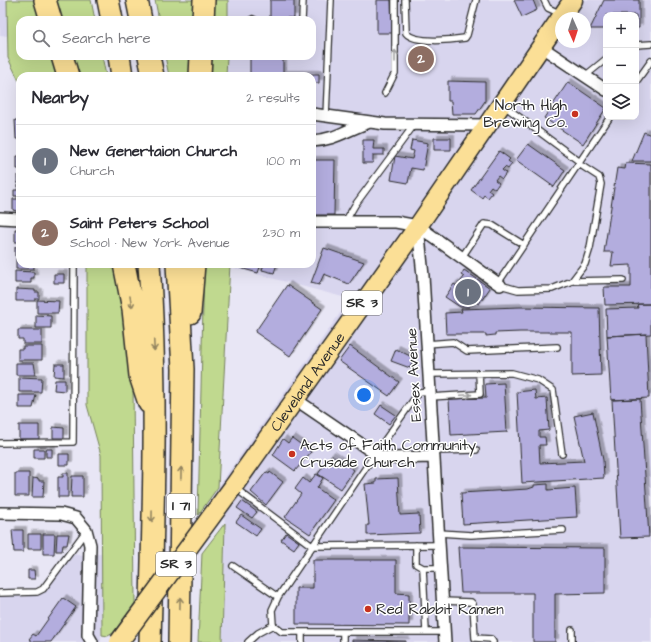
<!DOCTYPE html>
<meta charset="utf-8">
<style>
:root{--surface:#fff;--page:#f2f2f3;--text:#2b2b33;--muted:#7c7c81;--line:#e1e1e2;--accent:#c8321e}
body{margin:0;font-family:"Architects Daughter",sans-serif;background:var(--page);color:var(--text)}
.controls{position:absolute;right:12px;top:12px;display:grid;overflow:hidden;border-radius:8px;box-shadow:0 4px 16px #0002}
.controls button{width:36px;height:36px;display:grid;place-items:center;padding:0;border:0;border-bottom:1px solid var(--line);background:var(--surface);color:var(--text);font:20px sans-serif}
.compass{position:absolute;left:555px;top:12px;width:36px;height:36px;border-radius:50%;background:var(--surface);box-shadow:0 4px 16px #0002;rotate:177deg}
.you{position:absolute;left:364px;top:395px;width:14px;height:14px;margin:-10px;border:3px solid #fff;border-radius:50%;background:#1a73e8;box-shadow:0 0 0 6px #1a73e833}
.badge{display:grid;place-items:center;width:26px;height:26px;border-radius:50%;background:var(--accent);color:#fff;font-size:13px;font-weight:700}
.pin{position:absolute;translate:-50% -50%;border:2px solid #fff;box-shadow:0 1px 4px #0006}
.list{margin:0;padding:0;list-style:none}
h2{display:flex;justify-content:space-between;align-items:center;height:52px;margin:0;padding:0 16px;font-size:17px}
h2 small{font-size:13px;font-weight:400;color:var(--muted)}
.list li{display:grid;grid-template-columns:26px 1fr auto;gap:12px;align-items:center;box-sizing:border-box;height:72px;padding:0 16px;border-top:1px solid var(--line)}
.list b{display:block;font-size:15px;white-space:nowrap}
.list p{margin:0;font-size:13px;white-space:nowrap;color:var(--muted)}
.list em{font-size:13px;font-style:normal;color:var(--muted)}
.icon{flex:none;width:22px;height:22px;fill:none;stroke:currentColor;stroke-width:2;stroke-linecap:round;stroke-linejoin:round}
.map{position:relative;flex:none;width:651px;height:642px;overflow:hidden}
.search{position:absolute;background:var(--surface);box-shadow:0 4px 16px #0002;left:16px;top:16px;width:300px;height:44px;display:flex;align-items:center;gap:10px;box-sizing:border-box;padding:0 14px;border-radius:12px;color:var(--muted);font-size:15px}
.panel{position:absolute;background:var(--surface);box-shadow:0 4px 16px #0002;left:16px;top:72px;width:300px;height:196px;border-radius:12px}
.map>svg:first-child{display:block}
.built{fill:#d8d5ee;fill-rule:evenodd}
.green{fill:#c0d98f;stroke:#76825d}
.building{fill:#b3adde;stroke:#2b2b2b;filter:url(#shadow)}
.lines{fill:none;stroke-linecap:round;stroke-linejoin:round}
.service-casing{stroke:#2b2b2b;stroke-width:8}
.minor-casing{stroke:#2b2b2b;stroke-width:14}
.primary-casing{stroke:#2b2b2b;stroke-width:21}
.motorway-casing{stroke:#2b2b2b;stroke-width:24}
.service{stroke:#fff;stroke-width:5.5}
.minor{stroke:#fff;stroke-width:11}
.primary{stroke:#fbdf96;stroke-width:18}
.motorway{stroke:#fbdf96;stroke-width:21}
.primary-bridge-casing{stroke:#2b2b2b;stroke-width:21;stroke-linecap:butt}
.primary-bridge{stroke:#fbdf96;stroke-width:18}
.oneway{stroke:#a0a0a0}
.oneway2{stroke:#938560}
.poi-dot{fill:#c8321e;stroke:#fff;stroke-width:1.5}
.labels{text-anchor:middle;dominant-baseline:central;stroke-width:3;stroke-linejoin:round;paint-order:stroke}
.shield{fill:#fff;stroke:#6b6b6b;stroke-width:1}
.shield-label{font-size:14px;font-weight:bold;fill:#2b2b2b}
.poi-label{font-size:15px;fill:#2b2b2b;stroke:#fff;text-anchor:start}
.street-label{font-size:15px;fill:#2b2b2b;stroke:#fff}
</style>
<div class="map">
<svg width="651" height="642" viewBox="0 0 651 642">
<defs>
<filter id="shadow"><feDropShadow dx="3.5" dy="-3.5" stdDeviation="0" flood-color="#0004"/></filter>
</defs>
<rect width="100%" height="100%" fill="#e8e6f5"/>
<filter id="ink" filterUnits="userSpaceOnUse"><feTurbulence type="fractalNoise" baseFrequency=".025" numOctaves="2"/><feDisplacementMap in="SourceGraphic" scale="8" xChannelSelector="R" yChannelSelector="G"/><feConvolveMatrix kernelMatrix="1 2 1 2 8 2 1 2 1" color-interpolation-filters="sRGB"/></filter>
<g filter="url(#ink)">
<!-- built -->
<path class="built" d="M 0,0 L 7,0 L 8,36 L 0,35 Z
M 228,0 L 651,0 L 651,642 L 222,642 L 225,523 L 218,487 L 350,299 L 230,267 L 230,264 L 312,264 L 312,76 L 226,76 L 227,56 L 312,56 L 312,20 L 228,20 ZM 606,15 L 636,15 L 636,117 L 606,117 ZM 561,18 L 585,18 L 585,42 L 561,42 Z
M 103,554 L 101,642 L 0,642 L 0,595 L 25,597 L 38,594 L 67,555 Z"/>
<!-- green -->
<path class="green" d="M 7,0 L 37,0 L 44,20 L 20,20 L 20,56 L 55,56 L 61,76 L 20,76 L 20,83 L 8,58 Z
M 51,0 L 91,0 L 95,20 L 57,20 Z
M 155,0 L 196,0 L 196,20 L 159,20 Z
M 213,0 L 228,0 L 228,20 L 213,20 Z
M 68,56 L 102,56 L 106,76 L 74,76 Z
M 165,56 L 195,56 L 195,76 L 169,76 Z
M 212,56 L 227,56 L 226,76 L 211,76 Z
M 87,264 L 118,264 L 133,387 L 135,603 L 113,633 L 108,636 L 102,635 L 101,455 L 87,405 Z
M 204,264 L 230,264 L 218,487 L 198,515 Z
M 225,523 L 222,642 L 198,642 L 202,553 Z"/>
<!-- building -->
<path class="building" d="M 270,0 L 294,0 L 294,18 L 270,17 Z
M 377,0 L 391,0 L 392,33 L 377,33 Z
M 514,0 L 533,0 L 537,10 L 522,17 Z
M 604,0 L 639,0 L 639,28 L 636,28 L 636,15 L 606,15 L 606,29 L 590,29 Z
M 250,56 L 283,56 L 283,74 L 319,74 L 319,83 L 312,83 L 312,76 L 250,76 Z
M 448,81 L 485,82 L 485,101 L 476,114 L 452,114 L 451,101 L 448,101 Z
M 568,82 L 606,108 L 583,144 L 544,118 Z
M 15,120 L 20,120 L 20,139 L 16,139 Z
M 644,132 L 651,135 L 651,161 L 632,161 Z
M 434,138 L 451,138 L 451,150 L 434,150 Z
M 363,140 L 374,140 L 373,149 L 384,149 L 384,155 L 373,155 L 373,163 L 363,163 Z
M 412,140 L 428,143 L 423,170 L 411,168 L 408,183 L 391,180 L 395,156 L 412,159 L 414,151 L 410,150 Z
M 528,144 L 565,170 L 554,187 L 516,160 Z
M 499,151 L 510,159 L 508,161 L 512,164 L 508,169 L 505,167 L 502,170 L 506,173 L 502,179 L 498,176 L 495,180 L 499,183 L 495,189 L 491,186 L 488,190 L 492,193 L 488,198 L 484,195 L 482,198 L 471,190 Z
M 17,156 L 20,156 L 20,169 L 17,169 Z
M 312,160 L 335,160 L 334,215 L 312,215 Z
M 626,163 L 651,164 L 651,304 L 605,305 L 604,287 L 631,287 L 631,265 L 611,266 L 613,252 L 604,252 L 617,168 L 625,169 Z
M 17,176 L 20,176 L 20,183 L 17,183 Z
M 18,185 L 20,185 L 20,212 L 13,210 L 13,199 L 18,199 L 18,196 L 14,196 L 14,190 L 18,190 Z
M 15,229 L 20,229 L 20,242 L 15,242 Z
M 15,247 L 20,247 L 20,256 L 15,256 Z
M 324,248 L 364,262 L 349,284 L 324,274 L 319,285 L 311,283 Z
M 16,258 L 20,258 L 20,264 L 34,264 L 34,269 L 16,269 Z
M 241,264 L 261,264 L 258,273 L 240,268 Z
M 264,264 L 277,264 L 274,273 L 262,270 Z
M 464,270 L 490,288 L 479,304 L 474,301 L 469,307 L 460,307 L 445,297 L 454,284 L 457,286 L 464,277 L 461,275 Z
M 15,271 L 34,272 L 34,278 L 31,278 L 31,283 L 15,283 Z
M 54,274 L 64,274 L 64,283 L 54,283 Z
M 287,285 L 322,309 L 290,356 L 255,332 Z
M 16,289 L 35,290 L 35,292 L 39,292 L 39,299 L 35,299 L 35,301 L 16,301 Z
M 37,300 L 59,301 L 58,313 L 37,313 Z
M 637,304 L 651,304 L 651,334 L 607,336 L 606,309 L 638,308 Z
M 520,307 L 599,308 L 601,375 L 572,376 L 572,332 L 520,332 L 495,333 L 495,335 L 486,336 L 486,334 L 446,334 L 445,313 L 462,312 L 461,309 Z
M 36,315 L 51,316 L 51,328 L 36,328 Z
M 18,330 L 42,330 L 42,344 L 23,344 L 23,339 L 18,339 Z
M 646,334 L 649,398 L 611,400 L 607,336 Z
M 23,346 L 42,346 L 42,360 L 18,360 L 18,349 L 23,349 Z
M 350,346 L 399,382 L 389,396 L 339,361 Z
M 396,349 L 414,358 L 410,368 L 391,361 Z
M 16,363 L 34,363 L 36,375 L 16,375 Z
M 55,364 L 64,364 L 64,377 L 54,376 Z
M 19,377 L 42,378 L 41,392 L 19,392 Z
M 55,380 L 65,380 L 65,391 L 54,390 Z
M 504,383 L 507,432 L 451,435 L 449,399 L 486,398 L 485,384 Z
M 535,390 L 536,399 L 547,398 L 549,430 L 539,431 L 539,437 L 545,437 L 546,445 L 539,445 L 540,463 L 584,461 L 574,416 L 593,412 L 603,460 L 604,478 L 522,483 L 517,392 Z
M 19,395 L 36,395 L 33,408 L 19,408 Z
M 640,399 L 649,537 L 620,538 L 612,400 Z
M 381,405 L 396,415 L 389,424 L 375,414 Z
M 19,425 L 39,425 L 39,439 L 19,439 Z
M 53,427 L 64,428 L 64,438 L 53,438 Z
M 292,438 L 311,452 L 295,471 L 273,455 L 283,439 L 288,443 Z
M 34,449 L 44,449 L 44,458 L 34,458 Z
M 46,449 L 52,449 L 52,457 L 46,457 Z
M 59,454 L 69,454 L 69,465 L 59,465 Z
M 331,455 L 354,470 L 341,489 L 318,474 Z
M 266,472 L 269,474 L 270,472 L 283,482 L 266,505 L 251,492 Z
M 15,473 L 29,473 L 29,496 L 15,496 Z
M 63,473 L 68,473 L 68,497 L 58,497 L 58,477 L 63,477 Z
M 316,474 L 323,478 L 317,488 L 334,500 L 310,534 L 285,517 L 301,494 L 295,489 L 303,478 L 309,483 Z
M 72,476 L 83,476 L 83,497 L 71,497 Z
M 33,478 L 39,479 L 39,481 L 44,481 L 43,497 L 32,497 Z
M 398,478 L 400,515 L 419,514 L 420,533 L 367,535 L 367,525 L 369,525 L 365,484 L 376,483 L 376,479 Z
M 548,484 L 548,490 L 575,488 L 577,517 L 463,524 L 461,493 L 528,489 L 534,487 L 534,485 Z
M 242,501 L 257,512 L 252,518 L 237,508 Z
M 241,515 L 261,529 L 256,536 L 236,522 Z
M 12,530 L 23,530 L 23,552 L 14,552 Z
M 286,533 L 299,542 L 294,549 L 281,540 Z
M 28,534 L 41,534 L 41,549 L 28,549 Z
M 43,534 L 55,534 L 54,554 L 43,554 Z
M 57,534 L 69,534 L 67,545 L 63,545 L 62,551 L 56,551 Z
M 458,547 L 605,548 L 605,593 L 555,594 L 555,642 L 533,642 L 533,593 L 461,593 Z
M 313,560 L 396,560 L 396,593 L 409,594 L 409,625 L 296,624 L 296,588 L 313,588 Z
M 28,570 L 34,570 L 35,579 L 28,579 Z
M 63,598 L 76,607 L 51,642 L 33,642 L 29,639 L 33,634 L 36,636 Z
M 352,640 L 406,641 L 406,642 L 352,642 Z"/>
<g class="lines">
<defs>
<path id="service" d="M 405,0 L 406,33 C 415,44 452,40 465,38 L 467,35 L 476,0
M 544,0 L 548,8 L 561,14
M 253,19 L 255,20
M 302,20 L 303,0
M 636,45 L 651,44
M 585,76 L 606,59
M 636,82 L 651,61
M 385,93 L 395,73 L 395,0
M 503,105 L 580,162
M 326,116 L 331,0
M 345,222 L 355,205 L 414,125
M 462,257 L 484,224 L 492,225 L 524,245
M 572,281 L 585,264 L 590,248 L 601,184 L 599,177 L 579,164
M 498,283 L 610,117
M 500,285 L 518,290 L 552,289 L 572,281 L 623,280
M 427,344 L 453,342 L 467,351 L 557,347
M 429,374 L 512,373 L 538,380 L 553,390 L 562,454
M 430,391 L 419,392 L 375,454 L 278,597 L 272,610 L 273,625 L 282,632 L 444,632
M 430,397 L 480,394 L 479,373
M 0,443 L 73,442 L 74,264
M 433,451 L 476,450
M 235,488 L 312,546 L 439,545
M 439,533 L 471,535 L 563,530
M 416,545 L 416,564 L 423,568
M 233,566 L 278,597
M 0,593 L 37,592 L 43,589 L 86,531
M 442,601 L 471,602 L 473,604 L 475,638 L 491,639 L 493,642
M 572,630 L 572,642
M 302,632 L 302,642
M 343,632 L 343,642
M 426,632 L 423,568 L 441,568
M 248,642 L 258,633 L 273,625"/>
<path id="minor" d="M 540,46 L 606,90
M 312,114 L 385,124 L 487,125
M 312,141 C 335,140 346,130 367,123
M 0,218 L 20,219
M 312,222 L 396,222 L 418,226 L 500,285
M 418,226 L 423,276 L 445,642
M 295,399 L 380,457 L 391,458 L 433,457
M 0,513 L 61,514 L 76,518 L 86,530 L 90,545 L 88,635 L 92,642"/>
<g id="primary">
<path id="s1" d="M 233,487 L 418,226 L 573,0"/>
</g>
<path id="motorway" d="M 45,0 L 51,20
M 108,0 L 112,20
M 137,0 L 141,20
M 203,20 L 204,0
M 62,56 L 68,76
M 119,56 L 122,76
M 149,56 L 153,76
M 200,76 L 201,56
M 124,264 L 133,309 L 140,376 L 149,403
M 149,264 C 158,390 153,516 150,642
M 177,264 L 183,369 L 179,642
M 190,313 L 194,264"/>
</defs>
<!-- service casing -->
<use href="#service" class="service-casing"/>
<!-- minor casing -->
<use href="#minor" class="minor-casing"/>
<!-- primary casing -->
<use href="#primary" class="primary-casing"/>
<!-- motorway casing -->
<use href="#motorway" class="motorway-casing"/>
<!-- service -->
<use href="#service" class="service"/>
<!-- minor -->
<use href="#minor" class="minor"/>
<!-- primary -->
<use href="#primary" class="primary"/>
<!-- motorway -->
<use href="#motorway" class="motorway"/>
<defs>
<path id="primary-bridge" d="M 119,642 L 233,487"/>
</defs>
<!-- primary-bridge casing -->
<use href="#primary-bridge" class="primary-bridge-casing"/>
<!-- primary-bridge -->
<use href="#primary-bridge" class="primary-bridge"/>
</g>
<!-- one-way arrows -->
<defs><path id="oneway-shaft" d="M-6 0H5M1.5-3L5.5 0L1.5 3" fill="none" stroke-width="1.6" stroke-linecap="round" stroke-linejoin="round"/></defs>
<g class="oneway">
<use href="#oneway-shaft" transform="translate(395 56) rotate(-90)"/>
<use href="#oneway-shaft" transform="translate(466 395) rotate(-3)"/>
</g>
<g class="oneway2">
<use href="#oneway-shaft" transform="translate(131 302) rotate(80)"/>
<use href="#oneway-shaft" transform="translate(154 345) rotate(87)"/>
<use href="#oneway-shaft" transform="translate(181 473) rotate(-89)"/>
<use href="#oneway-shaft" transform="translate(152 516) rotate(91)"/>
<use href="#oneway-shaft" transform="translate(180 603) rotate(-89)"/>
</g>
</g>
<!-- markers -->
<g class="poi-dot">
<circle cx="575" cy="114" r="4"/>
<circle cx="292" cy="454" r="4"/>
<circle cx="368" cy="609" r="4"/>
</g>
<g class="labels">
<!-- shield labels -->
<g class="shield">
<rect x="342" y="291" width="40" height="24" rx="3"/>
<rect x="167" y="494" width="28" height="24" rx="3"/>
<rect x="156" y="552" width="40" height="24" rx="3"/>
</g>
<g class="shield-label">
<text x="362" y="303">SR 3</text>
<text x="181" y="506">I 71</text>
<text x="176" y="564">SR 3</text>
</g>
<!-- poi labels -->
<g class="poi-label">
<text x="567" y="105" text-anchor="end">North High<tspan x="567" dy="17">Brewing Co.</tspan></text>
<text x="300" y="445">Acts of Faith Community<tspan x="300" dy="17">Crusade Church</tspan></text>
<text x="376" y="609">Red Rabbit Ramen</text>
</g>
<!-- street labels -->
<g class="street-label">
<text transform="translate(414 375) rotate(-93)">Essex Avenue</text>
<text stroke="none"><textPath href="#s1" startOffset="129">Cleveland Avenue</textPath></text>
</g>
</g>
</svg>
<div class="controls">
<button>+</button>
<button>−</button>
<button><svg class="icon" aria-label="layers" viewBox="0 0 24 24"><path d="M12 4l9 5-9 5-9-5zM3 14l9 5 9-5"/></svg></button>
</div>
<svg class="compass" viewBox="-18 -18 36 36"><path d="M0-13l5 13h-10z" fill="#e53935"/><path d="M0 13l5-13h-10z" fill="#7c7c81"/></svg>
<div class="you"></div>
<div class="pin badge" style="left:468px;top:292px;background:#6b7280">1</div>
<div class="pin badge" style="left:421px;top:59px;background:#8d6e63">2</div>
<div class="search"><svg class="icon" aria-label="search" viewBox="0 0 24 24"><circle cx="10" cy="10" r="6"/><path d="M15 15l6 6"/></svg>Search here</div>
<section class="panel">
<h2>Nearby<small>2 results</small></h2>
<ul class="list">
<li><span class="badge" style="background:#6b7280">1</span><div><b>New Genertaion Church</b><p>Church</p></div><em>100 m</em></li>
<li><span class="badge" style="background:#8d6e63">2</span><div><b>Saint Peters School</b><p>School · New York Avenue</p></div><em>230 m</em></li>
</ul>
</section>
</div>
